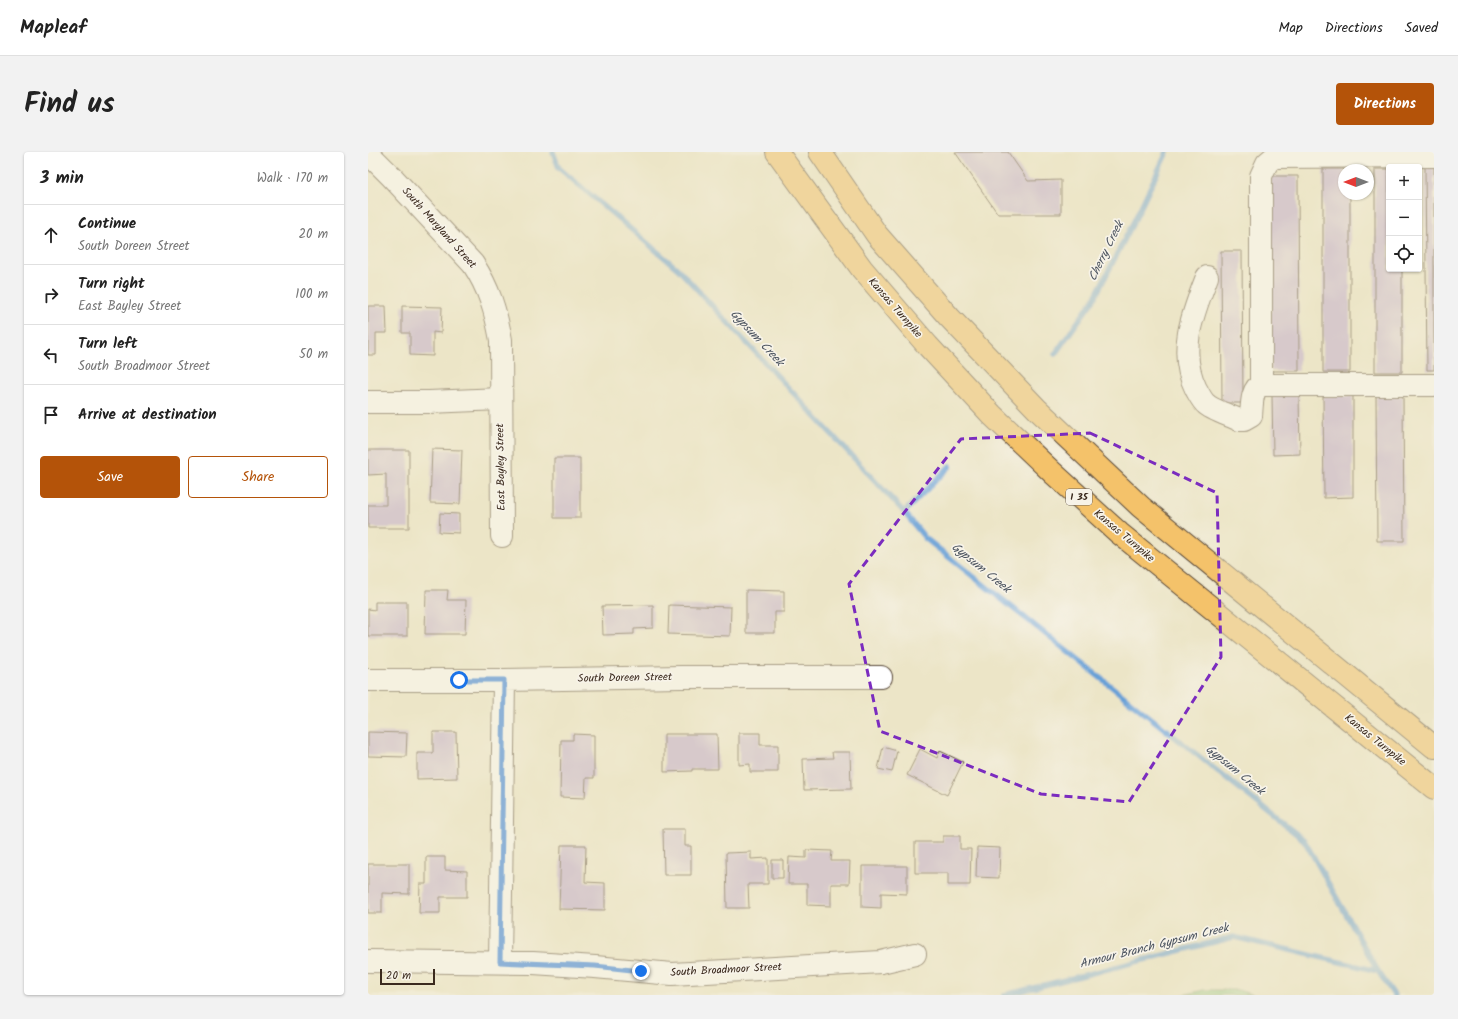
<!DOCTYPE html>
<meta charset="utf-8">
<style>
:root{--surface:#fff;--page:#f2f2f2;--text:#222;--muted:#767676;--line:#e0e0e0;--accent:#b45309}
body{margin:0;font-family:Kalam,sans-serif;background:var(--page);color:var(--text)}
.controls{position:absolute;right:12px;top:12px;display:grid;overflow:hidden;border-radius:4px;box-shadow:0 1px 3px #0004}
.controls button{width:36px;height:36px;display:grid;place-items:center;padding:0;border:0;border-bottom:1px solid var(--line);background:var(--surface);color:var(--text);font:20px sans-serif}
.compass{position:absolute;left:970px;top:12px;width:36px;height:36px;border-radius:50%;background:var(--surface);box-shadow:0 1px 3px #0004;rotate:270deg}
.scale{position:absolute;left:12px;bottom:10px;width:55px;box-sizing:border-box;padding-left:4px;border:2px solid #3b2a1e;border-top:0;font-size:11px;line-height:14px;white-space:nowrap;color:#3b2a1e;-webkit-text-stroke:3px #f7f3e8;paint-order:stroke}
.stop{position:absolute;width:12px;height:12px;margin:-9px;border:3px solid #1a73e8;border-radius:50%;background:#fff}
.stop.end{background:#1a73e8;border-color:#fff;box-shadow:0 1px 4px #0008}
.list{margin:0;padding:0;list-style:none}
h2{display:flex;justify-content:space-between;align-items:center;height:52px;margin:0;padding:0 16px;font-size:17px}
h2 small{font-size:13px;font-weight:400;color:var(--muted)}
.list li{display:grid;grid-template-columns:26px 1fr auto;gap:12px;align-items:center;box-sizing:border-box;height:60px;padding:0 16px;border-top:1px solid var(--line)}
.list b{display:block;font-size:15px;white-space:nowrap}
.list p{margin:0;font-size:13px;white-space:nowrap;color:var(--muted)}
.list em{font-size:13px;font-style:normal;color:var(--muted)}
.actions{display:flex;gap:8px;padding:12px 16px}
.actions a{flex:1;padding:9px 0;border:1px solid var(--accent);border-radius:4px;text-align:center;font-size:14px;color:var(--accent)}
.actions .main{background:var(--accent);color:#fff}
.icon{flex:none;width:22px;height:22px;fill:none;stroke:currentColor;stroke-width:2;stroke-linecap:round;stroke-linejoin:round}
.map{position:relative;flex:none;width:1066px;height:843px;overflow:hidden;border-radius:4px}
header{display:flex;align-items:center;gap:24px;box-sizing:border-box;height:56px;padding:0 20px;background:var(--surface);border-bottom:1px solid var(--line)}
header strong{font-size:19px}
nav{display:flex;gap:22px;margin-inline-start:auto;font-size:14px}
.intro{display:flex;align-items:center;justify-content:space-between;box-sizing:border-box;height:96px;padding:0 24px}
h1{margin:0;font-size:28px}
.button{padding:10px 18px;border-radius:4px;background:var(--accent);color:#fff;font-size:14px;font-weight:700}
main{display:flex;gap:24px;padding:0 24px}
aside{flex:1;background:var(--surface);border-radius:4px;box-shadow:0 1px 3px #0004}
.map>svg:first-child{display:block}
.green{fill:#8ecb80;stroke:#647a4f}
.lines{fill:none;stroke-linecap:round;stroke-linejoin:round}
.stream{stroke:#68a0d7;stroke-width:5.5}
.building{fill:#bca6d0}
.minor-casing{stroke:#564637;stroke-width:24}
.highway-casing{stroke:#564637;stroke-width:24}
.minor{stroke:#fff;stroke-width:22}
.highway{stroke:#f4c26a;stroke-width:22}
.route{stroke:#1a73e8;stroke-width:5}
.marked{fill:none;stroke:#7b2cbf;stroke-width:3;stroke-dasharray:8 5;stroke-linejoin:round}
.labels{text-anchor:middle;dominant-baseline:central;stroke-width:3.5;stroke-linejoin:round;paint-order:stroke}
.shield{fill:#f7f3e8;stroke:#73665b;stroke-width:1}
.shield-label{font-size:10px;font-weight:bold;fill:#3b2a1e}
.street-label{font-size:11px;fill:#3b2a1e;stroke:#f7f3e8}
.water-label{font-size:12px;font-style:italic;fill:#4b535f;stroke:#f7f3e8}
</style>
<header>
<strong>Mapleaf</strong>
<nav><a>Map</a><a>Directions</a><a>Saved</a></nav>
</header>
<div class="intro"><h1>Find us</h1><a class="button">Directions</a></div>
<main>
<aside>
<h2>3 min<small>Walk · 170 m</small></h2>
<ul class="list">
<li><svg class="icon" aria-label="ahead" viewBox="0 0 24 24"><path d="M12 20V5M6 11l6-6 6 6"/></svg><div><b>Continue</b><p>South Doreen Street</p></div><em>20 m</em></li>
<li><svg class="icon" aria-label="right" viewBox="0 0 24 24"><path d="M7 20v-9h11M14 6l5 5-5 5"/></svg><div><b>Turn right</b><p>East Bayley Street</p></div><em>100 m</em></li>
<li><svg class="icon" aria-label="left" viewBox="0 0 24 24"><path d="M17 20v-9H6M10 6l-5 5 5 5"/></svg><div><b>Turn left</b><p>South Broadmoor Street</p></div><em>50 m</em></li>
<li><svg class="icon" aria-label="arrive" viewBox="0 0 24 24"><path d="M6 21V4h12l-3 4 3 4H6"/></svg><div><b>Arrive at destination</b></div></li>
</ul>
<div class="actions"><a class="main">Save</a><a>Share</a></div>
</aside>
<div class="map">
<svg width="1066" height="843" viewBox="0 0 1066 843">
<rect width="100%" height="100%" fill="#f7f3e8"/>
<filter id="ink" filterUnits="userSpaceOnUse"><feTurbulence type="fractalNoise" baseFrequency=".025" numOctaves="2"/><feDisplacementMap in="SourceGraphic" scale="8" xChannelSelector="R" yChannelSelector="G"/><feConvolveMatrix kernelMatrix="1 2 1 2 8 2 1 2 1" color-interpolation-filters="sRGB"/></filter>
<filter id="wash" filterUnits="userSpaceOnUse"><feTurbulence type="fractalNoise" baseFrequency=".012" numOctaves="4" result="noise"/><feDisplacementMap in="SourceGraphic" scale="16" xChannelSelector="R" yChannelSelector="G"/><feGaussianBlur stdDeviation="0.9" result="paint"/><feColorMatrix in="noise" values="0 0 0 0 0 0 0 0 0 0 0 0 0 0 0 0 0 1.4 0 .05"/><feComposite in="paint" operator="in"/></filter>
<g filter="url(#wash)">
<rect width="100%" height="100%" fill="#ece5c7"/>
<!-- green -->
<path class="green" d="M 836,838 L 870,838 L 886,843 L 815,843 Z"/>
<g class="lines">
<!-- stream -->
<path class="stream" d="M 185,0 L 191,16 L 311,118 L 536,360 L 557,386 L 936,688 L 1010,819 L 1026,843
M 687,202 L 726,147 L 768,65 L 799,0
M 536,360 L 582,314
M 637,843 L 866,785 L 1010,819"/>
</g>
<g id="blocks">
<!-- building -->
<path class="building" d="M 587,0 L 640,0 L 660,29 L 693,28 L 693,62 L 630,62 Z
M 1057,15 L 1066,15 L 1066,218 L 1059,218 Z
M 955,17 L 976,17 L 976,42 L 982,42 L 982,220 L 955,220 Z
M 1007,17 L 1021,17 L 1021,117 L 1034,117 L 1034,220 L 1007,220 Z
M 903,24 L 930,24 L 931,219 L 903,219 Z
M 853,99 L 874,99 L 875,251 L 854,251 Z
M 0,154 L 18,154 L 19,181 L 8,181 L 8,203 L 0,203 Z
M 34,154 L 74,155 L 73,181 L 65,180 L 65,204 L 42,203 L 42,181 L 34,181 Z
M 904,243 L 931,243 L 932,302 L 905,303 Z
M 955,244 L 985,244 L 985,345 L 956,346 Z
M 1008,244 L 1035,244 L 1036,389 L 1009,389 Z
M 64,297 L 94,298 L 92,352 L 62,351 Z
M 0,298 L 41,298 L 41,376 L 0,376 L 0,353 L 18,353 L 18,322 L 0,323 Z
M 186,306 L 212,306 L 212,366 L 186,366 Z
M 72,361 L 91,362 L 91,381 L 71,380 Z
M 58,438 L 80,438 L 79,448 L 98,448 L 97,482 L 57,482 Z
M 378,438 L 416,439 L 416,460 L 407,460 L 407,481 L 378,481 Z
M 7,450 L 39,450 L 39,484 L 0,484 L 0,457 L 7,458 Z
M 285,453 L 285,476 L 266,477 L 266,482 L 235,483 L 234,454 Z
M 301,453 L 363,455 L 362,484 L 300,482 Z
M 0,580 L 39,581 L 38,605 L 0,604 Z
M 65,580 L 88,580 L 89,626 L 49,627 L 49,601 L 65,601 Z
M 371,581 L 392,581 L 392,593 L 410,593 L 410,620 L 382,620 L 382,612 L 371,613 Z
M 205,582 L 226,583 L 226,626 L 218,626 L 217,646 L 192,645 L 193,588 L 205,588 Z
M 296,582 L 349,582 L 350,617 L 324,617 L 324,619 L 296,620 Z
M 515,595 L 529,599 L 524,620 L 510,617 Z
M 552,597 L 569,606 L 572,599 L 595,610 L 579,643 L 539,623 Z
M 464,600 L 482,600 L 483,637 L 436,638 L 435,607 L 465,606 Z
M 295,677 L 317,677 L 317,694 L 323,694 L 323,723 L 296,723 Z
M 575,684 L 592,684 L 592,697 L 603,697 L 602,733 L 580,733 L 580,721 L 547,721 L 547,690 L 575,690 Z
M 193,693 L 218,693 L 217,730 L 237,731 L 237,758 L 191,757 Z
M 609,695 L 632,696 L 631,726 L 608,725 Z
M 438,698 L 464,699 L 463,709 L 482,709 L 481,732 L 463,732 L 463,754 L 439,753 L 439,732 L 420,732 L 421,705 L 438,706 Z
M 383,700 L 383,707 L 400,706 L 400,732 L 380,732 L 381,756 L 359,756 L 358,701 Z
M 58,705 L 77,705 L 77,718 L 99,719 L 99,745 L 72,745 L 72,761 L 51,761 L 52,732 L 58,732 Z
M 404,708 L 415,708 L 415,726 L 404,726 Z
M 0,712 L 41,712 L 41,742 L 14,741 L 14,761 L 0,761 Z
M 494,714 L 539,714 L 539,742 L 513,741 L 513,756 L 494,755 Z"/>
</g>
</g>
<g filter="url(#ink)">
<use href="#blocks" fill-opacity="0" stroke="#564637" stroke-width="1"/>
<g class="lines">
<defs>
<path id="minor" d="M 0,1 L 24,25 L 105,112 C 121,136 128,160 133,188 L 134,384
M 839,125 C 825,161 809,199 828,237 C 831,242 834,249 838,252 C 844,258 863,264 871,268 L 876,268 L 883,264 C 884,255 883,237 893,233 L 1066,233
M 893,233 L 893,24 L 899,11 L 906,5 L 1066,4
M 0,250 L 61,250 L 132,247
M 0,528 L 136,528 L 313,525 L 513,525
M 0,809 L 165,811 L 227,815 L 304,822 L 513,810 L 547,802
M 132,810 L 136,528"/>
<path id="highway" d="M 409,0 L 494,117 L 560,194 L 624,263 L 685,321 L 751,381 L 1066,636
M 452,0 L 509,83 L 581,165 L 670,258 L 773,355 L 1066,595"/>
</defs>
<!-- minor casing -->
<use href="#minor" class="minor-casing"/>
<!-- highway casing -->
<use href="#highway" class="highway-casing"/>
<!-- minor -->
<use href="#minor" class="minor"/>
<!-- highway -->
<use href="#highway" class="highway"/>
</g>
</g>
<g class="lines" filter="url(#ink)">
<!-- route -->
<path class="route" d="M 91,528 L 136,528 L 132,810 L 227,814 L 273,819"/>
</g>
<!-- marked area -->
<path d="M0 0H1066V843H0ZM 722,281 L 849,341 L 853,505 L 761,650 L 673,642 L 512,579 L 481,432 L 593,287 Z" fill="#ece5c7" fill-opacity=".55" fill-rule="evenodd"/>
<path class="marked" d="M 722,281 L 849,341 L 853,505 L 761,650 L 673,642 L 512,579 L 481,432 L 593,287 Z"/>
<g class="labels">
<!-- shield labels -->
<rect class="shield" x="698" y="337" width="26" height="16" rx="3"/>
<g class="shield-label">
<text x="711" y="345">I 35</text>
</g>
<!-- street labels -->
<g class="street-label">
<text transform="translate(71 76) rotate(48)">South Maryland Street</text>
<text transform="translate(527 156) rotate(49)">Kansas Turnpike</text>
<text transform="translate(133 315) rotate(-91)">East Bayley Street</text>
<text transform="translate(756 384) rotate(40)">Kansas Turnpike</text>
<text transform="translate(257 526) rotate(-1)">South Doreen Street</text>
<text transform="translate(1007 588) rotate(39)">Kansas Turnpike</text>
<text transform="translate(358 818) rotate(-3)">South Broadmoor Street</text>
</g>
<!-- water labels -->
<g class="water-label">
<text transform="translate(738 99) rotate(-64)">Cherry Creek</text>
<text transform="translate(389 186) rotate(47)">Gypsum Creek</text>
<text transform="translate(613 416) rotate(39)">Gypsum Creek</text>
<text transform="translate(867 618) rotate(39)">Gypsum Creek</text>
<text transform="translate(786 794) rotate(-14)">Armour Branch Gypsum Creek</text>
</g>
</g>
</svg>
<div class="controls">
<button>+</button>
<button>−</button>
<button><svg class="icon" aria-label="locate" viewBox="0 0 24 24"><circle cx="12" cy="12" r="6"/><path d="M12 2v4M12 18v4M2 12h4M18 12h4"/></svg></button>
</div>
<svg class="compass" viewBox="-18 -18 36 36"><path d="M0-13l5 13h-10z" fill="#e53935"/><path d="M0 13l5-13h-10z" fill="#767676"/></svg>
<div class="scale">20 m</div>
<div class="stop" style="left:91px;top:528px"></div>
<div class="stop end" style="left:273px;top:819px"></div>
</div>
</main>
